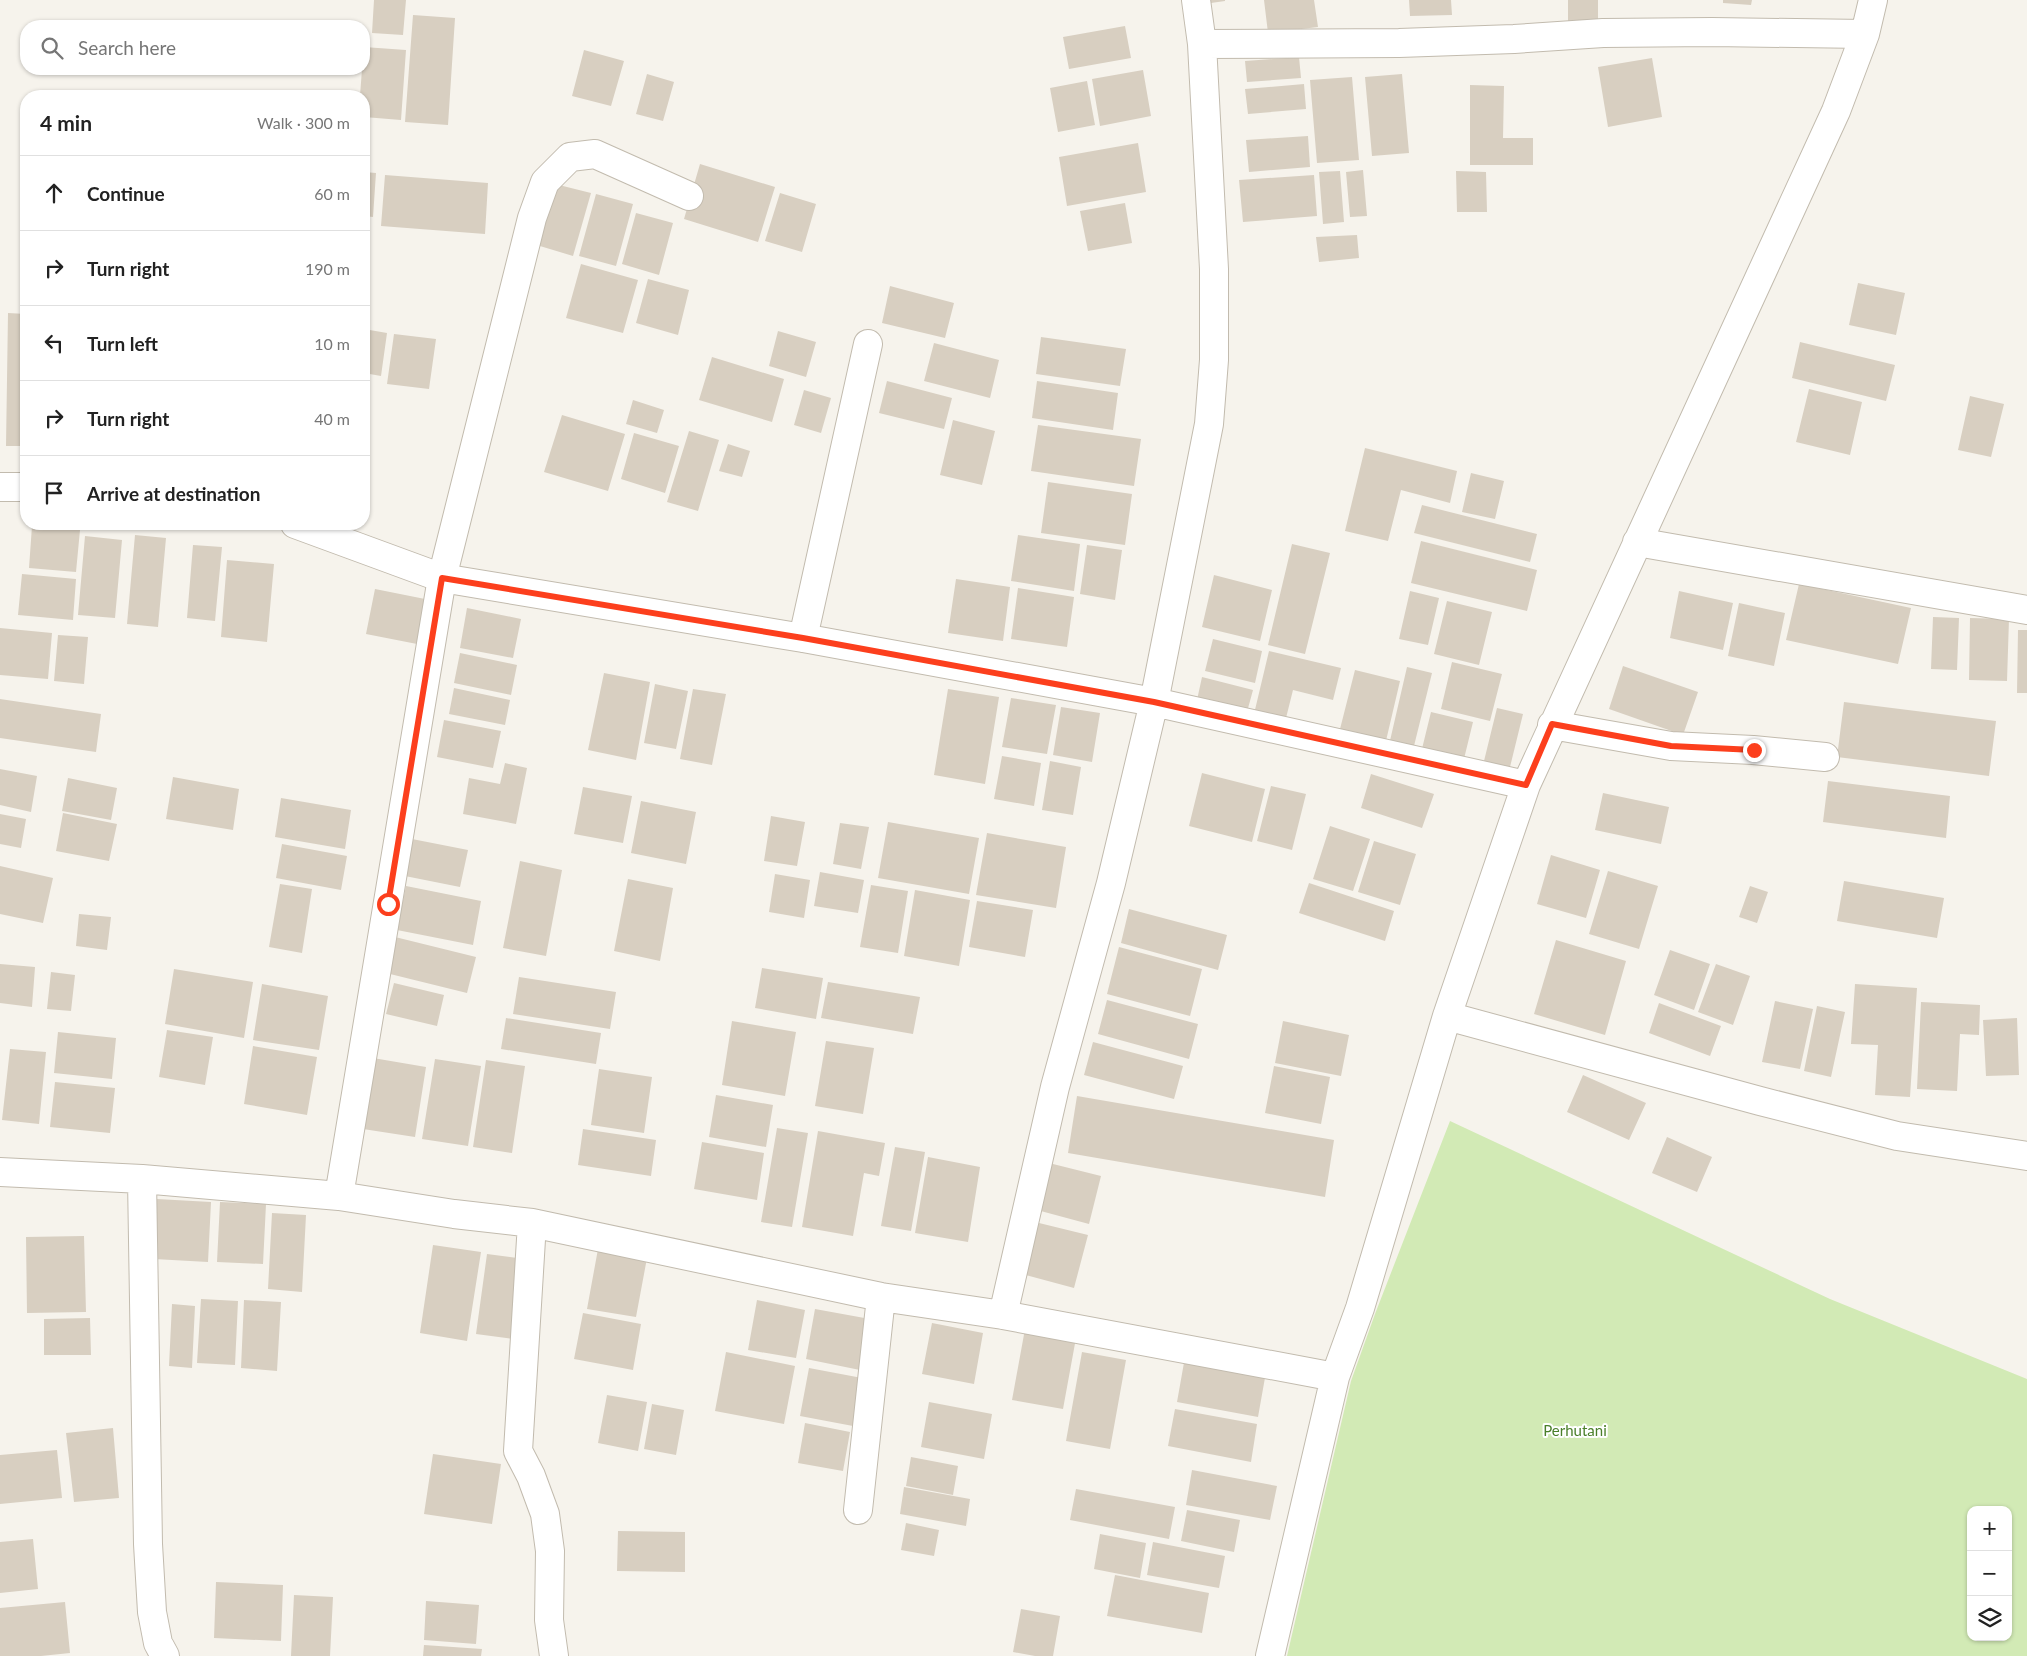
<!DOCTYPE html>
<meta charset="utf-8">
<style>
:root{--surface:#fff;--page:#f2f2f2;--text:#222;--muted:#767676;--line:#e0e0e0}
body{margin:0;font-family:Lato,sans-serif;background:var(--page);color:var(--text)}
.controls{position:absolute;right:15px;bottom:15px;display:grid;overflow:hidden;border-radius:10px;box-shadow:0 1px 4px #0004}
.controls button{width:45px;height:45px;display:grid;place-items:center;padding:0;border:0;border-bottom:1px solid var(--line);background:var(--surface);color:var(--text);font:25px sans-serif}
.stop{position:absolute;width:15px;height:15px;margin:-11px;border:4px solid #fc3f1d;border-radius:50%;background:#fff}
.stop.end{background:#fc3f1d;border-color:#fff;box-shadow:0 1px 5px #0008}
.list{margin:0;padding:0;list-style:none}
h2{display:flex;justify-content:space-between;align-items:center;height:65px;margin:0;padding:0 20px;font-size:21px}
h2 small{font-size:16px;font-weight:400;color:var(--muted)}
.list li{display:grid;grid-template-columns:32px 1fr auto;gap:15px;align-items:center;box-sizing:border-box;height:75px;padding:0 20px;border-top:1px solid var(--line)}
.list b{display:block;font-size:19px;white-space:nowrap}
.list em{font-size:16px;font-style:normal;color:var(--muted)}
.icon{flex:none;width:28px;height:28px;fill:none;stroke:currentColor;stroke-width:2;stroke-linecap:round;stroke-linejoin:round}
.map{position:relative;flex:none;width:2027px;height:1656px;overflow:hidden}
.search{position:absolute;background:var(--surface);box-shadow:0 1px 4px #0004;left:20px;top:20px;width:350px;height:55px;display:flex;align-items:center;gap:12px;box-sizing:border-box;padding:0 18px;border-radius:20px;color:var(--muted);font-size:19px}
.panel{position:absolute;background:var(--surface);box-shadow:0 1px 4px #0004;left:20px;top:90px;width:350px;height:440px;border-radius:20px}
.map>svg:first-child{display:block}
.green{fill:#d2eab5;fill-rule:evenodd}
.building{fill:#d8cfc1}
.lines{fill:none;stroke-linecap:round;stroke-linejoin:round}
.minor-casing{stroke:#c2bbae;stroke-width:30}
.minor{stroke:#fff;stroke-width:28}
.route{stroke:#fc3f1d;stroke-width:6}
.labels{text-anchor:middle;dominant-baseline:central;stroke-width:4;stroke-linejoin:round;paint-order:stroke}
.park-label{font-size:15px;fill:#4a7f2a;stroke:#fff}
</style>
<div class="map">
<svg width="2027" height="1656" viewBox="0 0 2027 1656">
<rect width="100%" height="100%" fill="#f6f3ec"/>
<!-- green -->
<path class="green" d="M 1450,1121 L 1830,1299 L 2027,1379 L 2027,1656 L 1287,1656 L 1351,1381 L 1375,1314 ZM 1971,1510 L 2008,1510 L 2008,1637 L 1971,1637 Z"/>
<!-- building -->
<path class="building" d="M 374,0 L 406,0 L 403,35 L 372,33 Z
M 1203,0 L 1225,0 L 1225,1 L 1204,4 Z
M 1264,0 L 1314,0 L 1318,27 L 1268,33 Z
M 1409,0 L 1451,0 L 1452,15 L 1410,16 Z
M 1568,0 L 1598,0 L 1598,26 L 1568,26 Z
M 1723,0 L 1752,0 L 1751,5 L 1723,3 Z
M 413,15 L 455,18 L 448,125 L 405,122 Z
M 1125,26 L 1131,58 L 1069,69 L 1063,37 Z
M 364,47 L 406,50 L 401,120 L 364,117 L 364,96 L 360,96 L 362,69 L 364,69 Z
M 584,50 L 624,61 L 611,106 L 572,96 Z
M 1299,57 L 1301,78 L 1247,82 L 1245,61 Z
M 1652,58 L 1662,117 L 1608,127 L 1598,67 Z
M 1143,70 L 1151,116 L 1100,126 L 1092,79 Z
M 647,74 L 674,82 L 663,121 L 636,114 Z
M 1402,74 L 1409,153 L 1372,156 L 1365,77 Z
M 1352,77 L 1359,160 L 1317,163 L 1310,80 Z
M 1087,81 L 1095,125 L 1058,132 L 1050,88 Z
M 1304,84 L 1306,109 L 1248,114 L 1245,89 Z
M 1470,85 L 1504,86 L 1503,138 L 1533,138 L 1533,165 L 1470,165 Z
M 1308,136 L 1310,167 L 1249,172 L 1246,140 Z
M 1138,143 L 1146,192 L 1067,206 L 1059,157 Z
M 700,164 L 775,187 L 758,242 L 684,219 Z
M 1363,170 L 1367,216 L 1350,217 L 1346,172 Z
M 1340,171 L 1344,222 L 1323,224 L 1319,172 Z
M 1456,171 L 1486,172 L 1487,212 L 1457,212 Z
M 364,172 L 376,173 L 373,217 L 364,216 Z
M 385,175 L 488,183 L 485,234 L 381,226 Z
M 1314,175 L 1317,216 L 1243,222 L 1239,180 Z
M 547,182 L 591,193 L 573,256 L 530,243 Z
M 780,193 L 816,204 L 802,252 L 765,241 Z
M 596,194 L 633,204 L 616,266 L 579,256 Z
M 1125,203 L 1132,243 L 1088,251 L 1080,211 Z
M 636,213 L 673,223 L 659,275 L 622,264 Z
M 1357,235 L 1359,258 L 1319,262 L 1316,237 Z
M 581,264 L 638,280 L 623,333 L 566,318 Z
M 648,279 L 689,290 L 678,335 L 636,323 Z
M 1858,283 L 1905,293 L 1896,335 L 1849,325 Z
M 890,286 L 954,303 L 945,338 L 882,323 Z
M 8,313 L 26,314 L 26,446 L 6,446 Z
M 364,329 L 387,333 L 381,376 L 364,373 Z
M 778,331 L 816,342 L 806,377 L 769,366 Z
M 394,334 L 436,339 L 429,389 L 387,384 Z
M 1041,337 L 1126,349 L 1120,386 L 1036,374 Z
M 1800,342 L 1895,365 L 1886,401 L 1792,378 Z
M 934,343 L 999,360 L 990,398 L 924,381 Z
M 712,357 L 784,379 L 772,422 L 699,400 Z
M 887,381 L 952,398 L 944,429 L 879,413 Z
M 1037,381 L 1118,393 L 1113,430 L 1032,418 Z
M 1809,389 L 1862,402 L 1850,455 L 1796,442 Z
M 804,390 L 831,398 L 821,433 L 794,425 Z
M 1970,396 L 2004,404 L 1991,457 L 1958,450 Z
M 633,400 L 664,410 L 657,433 L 626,424 Z
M 562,415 L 625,434 L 608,491 L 544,472 Z
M 953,420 L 995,431 L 982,485 L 940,475 Z
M 1038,425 L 1141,439 L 1134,486 L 1031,471 Z
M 689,431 L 719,440 L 698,511 L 667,502 Z
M 634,433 L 679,446 L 665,493 L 621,479 Z
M 728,444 L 750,451 L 742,477 L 719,471 Z
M 1365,448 L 1457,471 L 1450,503 L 1401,490 L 1388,541 L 1345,531 Z
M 1471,473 L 1504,481 L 1495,519 L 1462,512 Z
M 1048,482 L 1132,494 L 1125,545 L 1041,533 Z
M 1422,505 L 1537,534 L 1530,562 L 1414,533 Z
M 32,526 L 80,530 L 76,572 L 29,568 Z
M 135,535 L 166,538 L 158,627 L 127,624 Z
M 1018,535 L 1080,544 L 1074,591 L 1011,581 Z
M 85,536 L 122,540 L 115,618 L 78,615 Z
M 1421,541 L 1537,570 L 1527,611 L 1411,583 Z
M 1292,544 L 1330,553 L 1305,654 L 1268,645 Z
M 193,545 L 222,547 L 215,621 L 187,618 Z
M 1087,545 L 1122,550 L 1115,600 L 1080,594 Z
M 227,560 L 274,564 L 267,642 L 221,637 Z
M 22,574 L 76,579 L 73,620 L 18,615 Z
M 1214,575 L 1272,590 L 1260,641 L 1202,627 Z
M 956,579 L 1010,587 L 1003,641 L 948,633 Z
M 1799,584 L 1911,608 L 1898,664 L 1786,640 Z
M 1018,588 L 1074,597 L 1067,647 L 1011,639 Z
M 375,589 L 425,599 L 417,644 L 366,634 Z
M 1410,591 L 1439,598 L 1428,645 L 1399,639 Z
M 1679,591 L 1733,603 L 1723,650 L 1670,638 Z
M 1447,601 L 1492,612 L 1479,665 L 1434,654 Z
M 1739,603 L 1785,613 L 1774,666 L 1728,656 Z
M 467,608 L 521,619 L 513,658 L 460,648 Z
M 1933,617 L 1959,618 L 1957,670 L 1931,669 Z
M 1970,618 L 2009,619 L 2007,681 L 1969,680 Z
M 0,628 L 52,633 L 48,679 L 0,675 Z
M 2018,630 L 2027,630 L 2027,693 L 2017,693 Z
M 58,635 L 88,637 L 84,684 L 54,681 Z
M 1213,639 L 1262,651 L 1255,683 L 1205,671 Z
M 1269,651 L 1341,668 L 1333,700 L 1293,690 L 1285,722 L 1254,714 Z
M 460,653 L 517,665 L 511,695 L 454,683 Z
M 1452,662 L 1502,674 L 1490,721 L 1441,709 Z
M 1623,666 L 1698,692 L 1683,735 L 1609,709 Z
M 1407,667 L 1432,673 L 1413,750 L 1389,745 Z
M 1355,670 L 1400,681 L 1385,745 L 1339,733 Z
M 604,673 L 650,682 L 636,760 L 588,750 Z
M 1202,677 L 1253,690 L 1247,712 L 1197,700 Z
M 655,684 L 688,691 L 676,749 L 644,743 Z
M 454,688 L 510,700 L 505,725 L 449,714 Z
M 693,689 L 726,694 L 712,765 L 680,759 Z
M 948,689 L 999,697 L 985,784 L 934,775 Z
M 1011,698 L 1056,705 L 1047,754 L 1002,747 Z
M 0,699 L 101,714 L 96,752 L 0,738 Z
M 1844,702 L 1996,721 L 1989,776 L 1837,757 Z
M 1061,707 L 1100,713 L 1092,762 L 1053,755 Z
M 1497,708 L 1523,714 L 1510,767 L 1484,761 Z
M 1431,712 L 1473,722 L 1462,767 L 1420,757 Z
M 444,720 L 501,731 L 493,768 L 437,757 Z
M 1002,756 L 1041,763 L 1034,806 L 994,799 Z
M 1050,761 L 1081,767 L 1073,815 L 1042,810 Z
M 505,763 L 527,768 L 516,824 L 463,814 L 469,778 L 500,784 Z
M 0,769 L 37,776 L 31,812 L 0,805 Z
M 1202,773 L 1265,789 L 1252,842 L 1189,826 Z
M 1371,774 L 1434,794 L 1422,828 L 1361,808 Z
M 173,777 L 239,789 L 233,830 L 166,819 Z
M 68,778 L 117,788 L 111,820 L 62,811 Z
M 1828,781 L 1950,796 L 1946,838 L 1823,822 Z
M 1271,786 L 1306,794 L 1292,850 L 1257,841 Z
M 583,787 L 632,796 L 623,843 L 574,834 Z
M 1603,793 L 1669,807 L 1661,844 L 1595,830 Z
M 281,798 L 351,810 L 345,849 L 275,837 Z
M 641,801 L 696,812 L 686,864 L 631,853 Z
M 63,813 L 117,824 L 109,861 L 56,851 Z
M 0,814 L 26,819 L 21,848 L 0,844 Z
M 771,816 L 805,822 L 797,866 L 764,861 Z
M 888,822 L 979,838 L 969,894 L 878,878 Z
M 840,823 L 869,827 L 861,869 L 833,864 Z
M 1330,826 L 1370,839 L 1353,891 L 1313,879 Z
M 987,833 L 1066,847 L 1056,908 L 976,895 Z
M 412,839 L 468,850 L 460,887 L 405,876 Z
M 1374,841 L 1416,854 L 1400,905 L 1358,892 Z
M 282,844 L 347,856 L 341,890 L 276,878 Z
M 1551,855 L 1600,870 L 1586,918 L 1537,904 Z
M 520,861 L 562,870 L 546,956 L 503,948 Z
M 0,866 L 53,878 L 43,923 L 0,914 Z
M 1608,871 L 1658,886 L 1639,949 L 1589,934 Z
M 820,872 L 864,880 L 858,913 L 814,906 Z
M 775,874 L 810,880 L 804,918 L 769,912 Z
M 628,879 L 673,888 L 660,961 L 614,951 Z
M 1844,881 L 1944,898 L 1937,938 L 1837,921 Z
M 1309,883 L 1394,911 L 1385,941 L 1299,913 Z
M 280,884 L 312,889 L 302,953 L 269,947 Z
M 871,885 L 908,891 L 898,953 L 860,947 Z
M 406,886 L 481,901 L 473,945 L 397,930 Z
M 1750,886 L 1768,892 L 1757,923 L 1739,917 Z
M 915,890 L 970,900 L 959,966 L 904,956 Z
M 977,901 L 1033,910 L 1025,957 L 969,947 Z
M 1129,909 L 1227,935 L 1218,970 L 1121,943 Z
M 79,914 L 111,917 L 107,950 L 76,946 Z
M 391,936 L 476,957 L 467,993 L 382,972 Z
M 1556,940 L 1626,961 L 1605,1035 L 1534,1014 Z
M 1119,947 L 1202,969 L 1190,1016 L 1107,994 Z
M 1670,950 L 1710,964 L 1694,1010 L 1654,995 Z
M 0,964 L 35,967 L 32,1007 L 0,1003 Z
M 1716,964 L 1750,976 L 1733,1025 L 1698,1012 Z
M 762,968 L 823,978 L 816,1019 L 755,1008 Z
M 174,969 L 253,982 L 244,1038 L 165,1024 Z
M 51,972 L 75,975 L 71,1011 L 47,1009 Z
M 519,977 L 616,992 L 610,1029 L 513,1014 Z
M 828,982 L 920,997 L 913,1034 L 821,1018 Z
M 394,983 L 444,995 L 437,1026 L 386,1014 Z
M 262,984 L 328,996 L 319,1050 L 253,1040 Z
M 1855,984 L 1917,988 L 1910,1097 L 1875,1095 L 1878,1045 L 1851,1044 Z
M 1107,1000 L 1198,1024 L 1189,1059 L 1098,1034 Z
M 1775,1001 L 1813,1009 L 1800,1069 L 1762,1062 Z
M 1921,1002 L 1980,1005 L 1979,1035 L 1960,1034 L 1957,1091 L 1917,1089 Z
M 1659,1003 L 1721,1026 L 1710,1056 L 1649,1033 Z
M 1817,1006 L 1845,1012 L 1831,1077 L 1804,1071 Z
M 506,1018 L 601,1033 L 596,1064 L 501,1049 Z
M 2017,1018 L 2019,1075 L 1986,1076 L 1983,1020 Z
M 732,1021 L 796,1032 L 785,1096 L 722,1085 Z
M 1283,1021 L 1349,1035 L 1341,1076 L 1275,1063 Z
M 167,1030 L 213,1037 L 205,1085 L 159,1077 Z
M 58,1032 L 116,1038 L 112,1079 L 54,1073 Z
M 826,1041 L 874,1048 L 863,1114 L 815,1106 Z
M 1093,1042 L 1183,1066 L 1174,1099 L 1084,1075 Z
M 253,1046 L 317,1057 L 307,1115 L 244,1104 Z
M 10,1049 L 46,1052 L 39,1124 L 2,1120 Z
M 373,1058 L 426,1067 L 415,1137 L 363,1129 Z
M 435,1059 L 481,1066 L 468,1146 L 422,1139 Z
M 486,1060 L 525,1066 L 512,1153 L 473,1147 Z
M 1274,1066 L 1330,1077 L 1321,1124 L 1265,1113 Z
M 599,1069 L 652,1077 L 644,1133 L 591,1125 Z
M 1583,1075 L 1646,1103 L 1629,1140 L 1567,1112 Z
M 55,1082 L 115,1088 L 110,1133 L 50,1127 Z
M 716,1095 L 773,1105 L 766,1147 L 709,1137 Z
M 1077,1096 L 1334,1140 L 1325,1197 L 1068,1153 Z
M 777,1128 L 808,1133 L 792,1227 L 761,1222 Z
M 583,1129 L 656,1140 L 651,1176 L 578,1165 Z
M 818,1131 L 885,1143 L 879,1176 L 864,1173 L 853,1236 L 802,1227 Z
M 1667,1137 L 1712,1157 L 1697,1192 L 1652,1173 Z
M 702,1142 L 764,1153 L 757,1200 L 694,1189 Z
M 895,1147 L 925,1152 L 911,1231 L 881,1226 Z
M 928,1157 L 980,1167 L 968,1242 L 915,1233 Z
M 1049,1163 L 1101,1176 L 1089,1224 L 1037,1210 Z
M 157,1199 L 211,1202 L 208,1262 L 154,1259 Z
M 220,1202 L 266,1204 L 263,1264 L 217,1262 Z
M 272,1213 L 306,1215 L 302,1292 L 268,1289 Z
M 1035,1222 L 1088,1235 L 1074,1288 L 1022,1274 Z
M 84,1236 L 86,1312 L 27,1313 L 26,1237 Z
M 433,1245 L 481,1252 L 467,1341 L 420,1333 Z
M 598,1249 L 647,1258 L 636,1317 L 587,1309 Z
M 487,1254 L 525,1259 L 513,1339 L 476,1334 Z
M 201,1299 L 238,1301 L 235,1365 L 197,1363 Z
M 244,1300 L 281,1302 L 277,1371 L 241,1368 Z
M 757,1300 L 805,1310 L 796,1358 L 748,1350 Z
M 172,1304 L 195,1306 L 192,1368 L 169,1366 Z
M 815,1309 L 870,1319 L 860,1370 L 806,1359 Z
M 583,1313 L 641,1324 L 633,1370 L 574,1359 Z
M 90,1318 L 91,1355 L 44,1355 L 44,1319 Z
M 932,1323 L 983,1333 L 974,1384 L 922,1374 Z
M 1025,1329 L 1076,1338 L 1063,1409 L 1012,1400 Z
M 726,1352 L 795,1366 L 784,1424 L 715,1411 Z
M 1082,1352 L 1126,1360 L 1110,1449 L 1066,1441 Z
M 1185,1357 L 1266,1372 L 1258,1417 L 1177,1402 Z
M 809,1368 L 862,1378 L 853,1426 L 800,1416 Z
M 607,1395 L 647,1402 L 638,1451 L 598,1443 Z
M 929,1402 L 992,1414 L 984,1459 L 921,1447 Z
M 652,1404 L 684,1410 L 676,1455 L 644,1449 Z
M 1175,1409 L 1257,1424 L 1251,1462 L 1168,1446 Z
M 805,1423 L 850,1432 L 843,1471 L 798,1463 Z
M 113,1428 L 119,1498 L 74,1502 L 66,1433 Z
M 57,1450 L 62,1498 L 0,1504 L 0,1455 Z
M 433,1454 L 501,1464 L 492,1524 L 424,1514 Z
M 911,1457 L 958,1466 L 953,1495 L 906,1486 Z
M 1192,1470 L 1277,1486 L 1270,1520 L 1186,1505 Z
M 904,1487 L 970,1499 L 966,1526 L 900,1514 Z
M 1076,1489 L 1175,1507 L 1169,1539 L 1070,1520 Z
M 1187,1510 L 1240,1520 L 1234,1552 L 1181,1541 Z
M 906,1523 L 939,1530 L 934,1556 L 901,1550 Z
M 618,1531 L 685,1532 L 685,1572 L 617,1571 Z
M 1100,1534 L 1146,1543 L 1140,1578 L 1094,1569 Z
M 33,1539 L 38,1589 L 0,1593 L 0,1542 Z
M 1153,1542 L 1225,1556 L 1219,1588 L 1147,1575 Z
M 1115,1575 L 1209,1593 L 1202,1633 L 1107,1616 Z
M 216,1582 L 283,1585 L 281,1641 L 214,1638 Z
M 294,1595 L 333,1597 L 330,1656 L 291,1656 Z
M 426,1601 L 479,1605 L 476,1644 L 424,1640 Z
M 65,1602 L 70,1653 L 41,1656 L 0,1656 L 0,1608 Z
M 1021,1609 L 1060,1616 L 1053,1656 L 1035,1656 L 1013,1652 Z
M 424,1645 L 482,1649 L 481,1656 L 423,1656 Z"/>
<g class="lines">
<defs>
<path id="minor" d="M 1202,44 L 1399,43 L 1514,39 L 1603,33 L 1712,32 L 1865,34
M 0,487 L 26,487
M 295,524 L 442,578 L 803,638 L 1154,702 L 1526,785
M 1637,542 L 2027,610
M 803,638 L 868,344
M 1552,725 L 1671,746 L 1753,750 L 1825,757
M 1447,1016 L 1760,1101 L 1897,1136 L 2027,1156
M 0,1172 L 142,1179 L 339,1196 L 454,1214 L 532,1223 L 881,1297 L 1003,1315 L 1335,1377
M 142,1179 L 148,1544 L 152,1612 L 158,1643 L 165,1656
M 339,1196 L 442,578 L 532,218 L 545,182 L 570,157 L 595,154 L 689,196
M 532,1223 L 518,1451 L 531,1476 L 545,1514 L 550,1551 L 549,1620 L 554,1656
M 1003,1315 L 1055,1087 L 1111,883 L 1154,702 L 1209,424 L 1214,360 L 1214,269 L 1202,44 L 1196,0
M 858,1510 L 881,1297
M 1270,1656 L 1335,1377 L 1360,1308 L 1447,1016 L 1526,785 L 1836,111 L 1865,34 L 1873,0"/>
</defs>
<!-- minor casing -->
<use href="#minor" class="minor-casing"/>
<!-- minor -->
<use href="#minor" class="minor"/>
</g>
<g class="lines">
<!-- route -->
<path class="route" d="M 388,904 L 442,578 L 803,638 L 1154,702 L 1526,785 L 1552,724 L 1671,746 L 1754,750"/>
</g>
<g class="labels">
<!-- park labels -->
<g class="park-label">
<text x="1575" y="1430">Perhutani</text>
</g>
</g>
</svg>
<div class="controls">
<button>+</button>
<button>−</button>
<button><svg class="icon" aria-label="layers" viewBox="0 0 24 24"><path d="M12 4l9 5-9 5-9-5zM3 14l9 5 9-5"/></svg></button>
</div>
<div class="stop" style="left:388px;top:904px"></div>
<div class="stop end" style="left:1754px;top:750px"></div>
<div class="search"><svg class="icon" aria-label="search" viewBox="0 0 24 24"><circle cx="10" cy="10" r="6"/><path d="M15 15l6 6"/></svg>Search here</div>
<section class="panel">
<h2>4 min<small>Walk · 300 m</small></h2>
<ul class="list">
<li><svg class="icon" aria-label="ahead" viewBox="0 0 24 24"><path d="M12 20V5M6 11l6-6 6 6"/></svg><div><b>Continue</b></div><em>60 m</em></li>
<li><svg class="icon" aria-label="right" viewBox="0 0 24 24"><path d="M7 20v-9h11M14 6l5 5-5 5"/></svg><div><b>Turn right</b></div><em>190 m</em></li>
<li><svg class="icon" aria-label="left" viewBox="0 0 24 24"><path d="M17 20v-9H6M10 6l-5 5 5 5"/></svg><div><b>Turn left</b></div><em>10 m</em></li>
<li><svg class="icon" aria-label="right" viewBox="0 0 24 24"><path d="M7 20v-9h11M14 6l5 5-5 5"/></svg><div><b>Turn right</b></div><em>40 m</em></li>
<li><svg class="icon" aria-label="arrive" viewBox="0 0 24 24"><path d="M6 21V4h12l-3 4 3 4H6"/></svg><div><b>Arrive at destination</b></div></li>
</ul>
</section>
</div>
